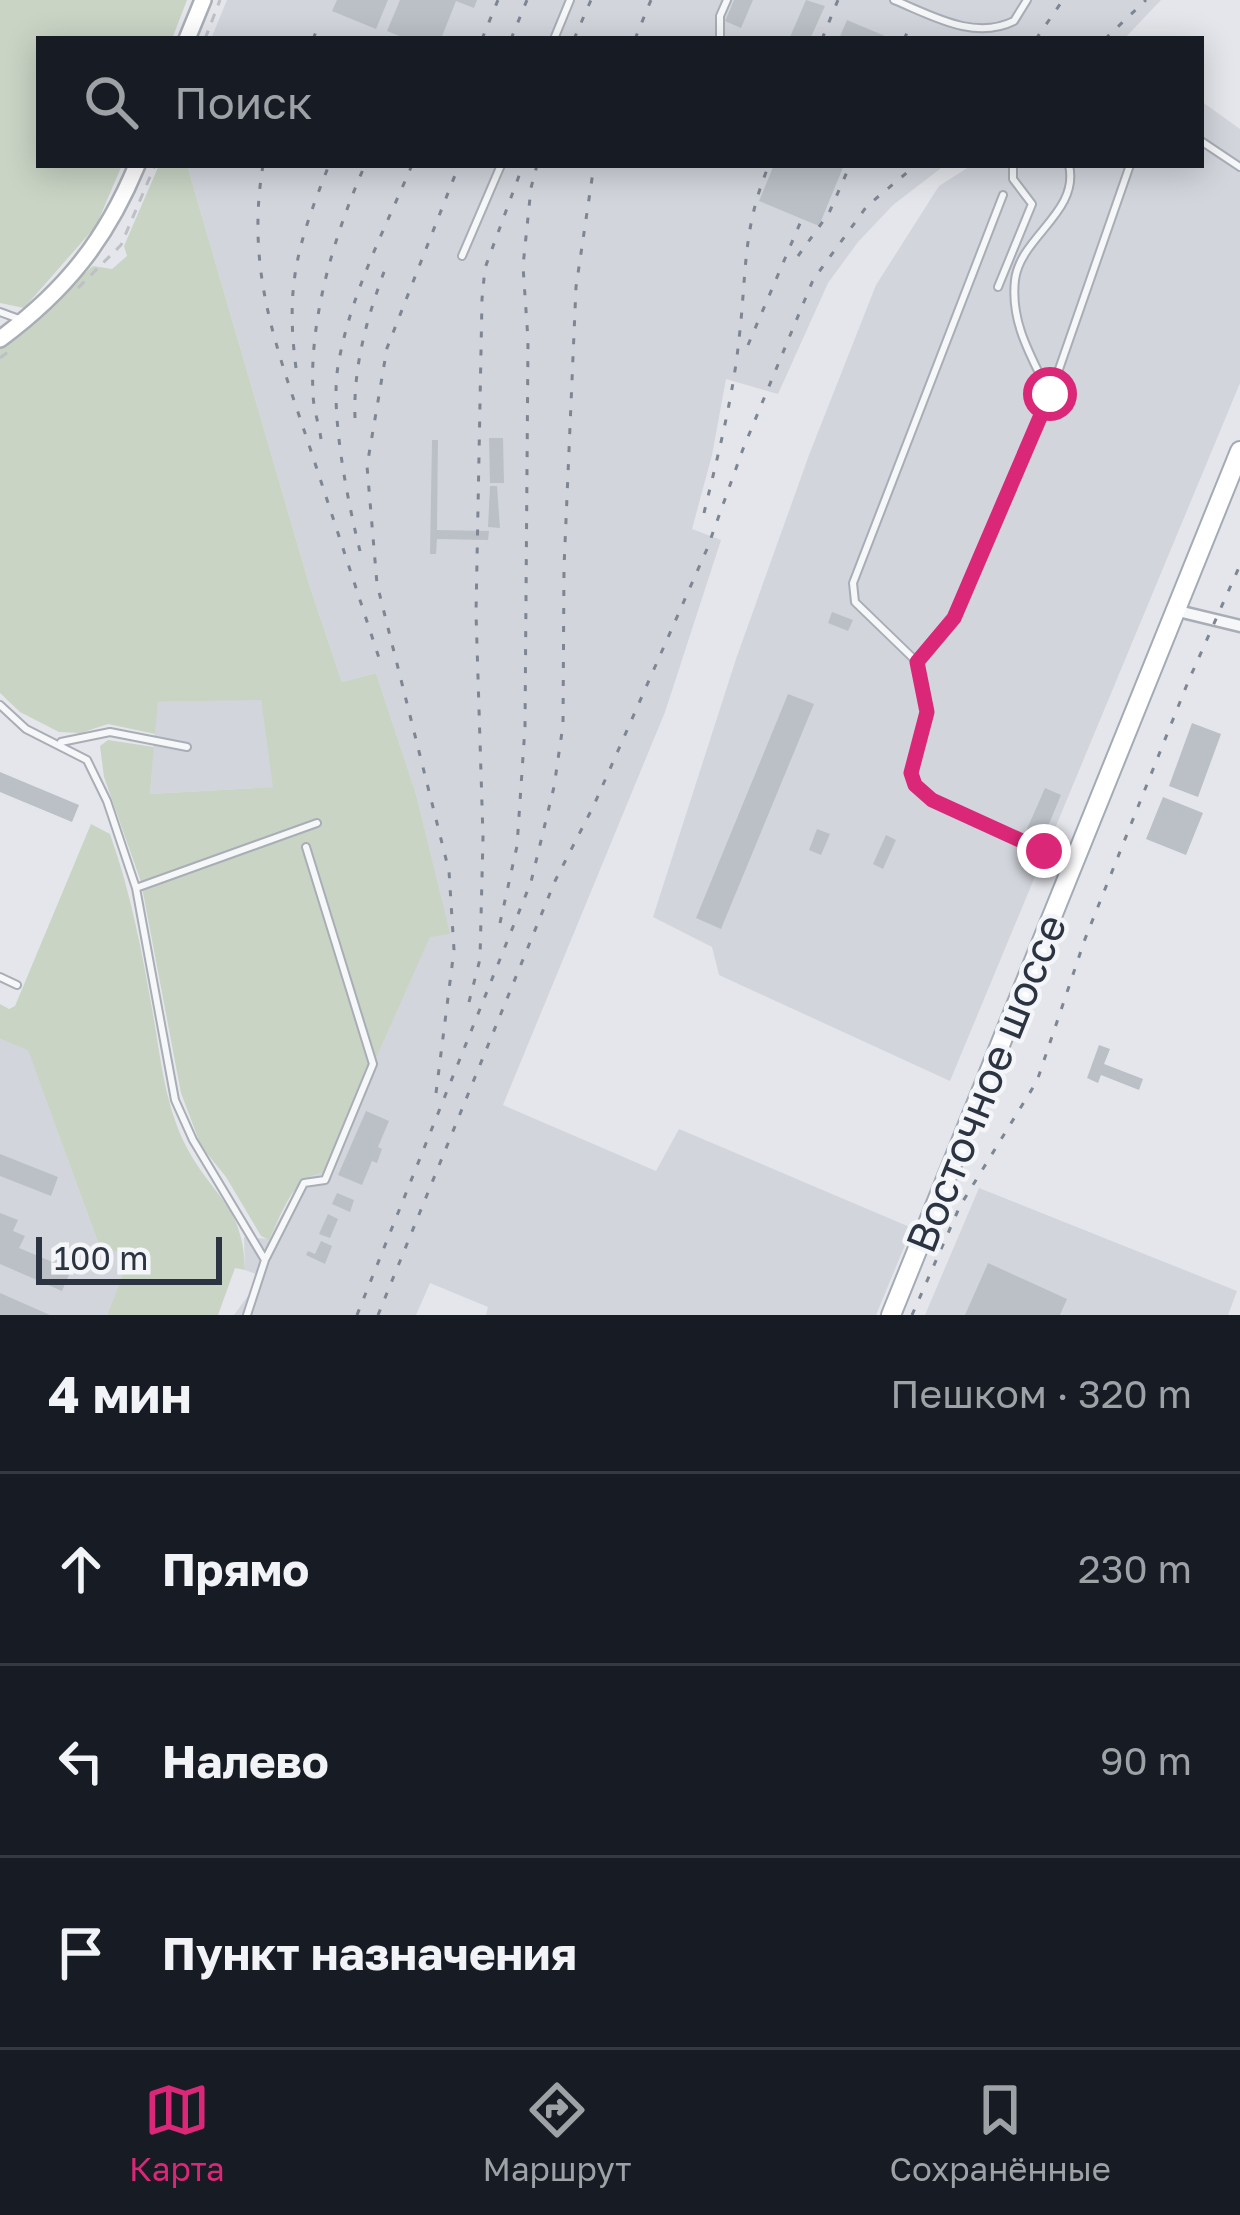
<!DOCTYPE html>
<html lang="ru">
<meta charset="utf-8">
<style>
:root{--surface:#171b24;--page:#242831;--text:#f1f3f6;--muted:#9ea1a6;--line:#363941;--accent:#db2777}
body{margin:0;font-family:"Golos Text",sans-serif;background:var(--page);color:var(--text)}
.scale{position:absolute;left:36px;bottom:30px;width:186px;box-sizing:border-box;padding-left:12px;border:6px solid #2c3442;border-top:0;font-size:33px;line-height:42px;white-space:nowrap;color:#2c3442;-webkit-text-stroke:9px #f3f5f8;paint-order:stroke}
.stop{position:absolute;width:36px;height:36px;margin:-27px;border:9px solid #db2777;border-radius:50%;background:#fff}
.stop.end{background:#db2777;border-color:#fff;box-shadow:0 3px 12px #0008}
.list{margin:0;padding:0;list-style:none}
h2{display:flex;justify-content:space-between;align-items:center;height:156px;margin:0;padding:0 48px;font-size:51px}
h2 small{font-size:39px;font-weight:400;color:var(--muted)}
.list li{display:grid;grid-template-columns:78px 1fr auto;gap:36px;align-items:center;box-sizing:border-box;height:192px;padding:0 48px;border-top:3px solid var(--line)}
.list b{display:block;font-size:45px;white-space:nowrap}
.list em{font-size:39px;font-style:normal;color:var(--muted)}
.icon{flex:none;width:66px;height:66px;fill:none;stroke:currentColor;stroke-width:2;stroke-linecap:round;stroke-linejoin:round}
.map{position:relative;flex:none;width:1240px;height:1315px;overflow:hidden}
.search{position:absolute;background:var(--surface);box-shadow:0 6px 30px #0003;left:36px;right:36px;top:36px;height:132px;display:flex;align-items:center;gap:30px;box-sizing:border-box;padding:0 42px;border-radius:0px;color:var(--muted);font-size:45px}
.sheet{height:732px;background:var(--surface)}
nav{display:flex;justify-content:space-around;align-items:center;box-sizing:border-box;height:168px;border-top:3px solid var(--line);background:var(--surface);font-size:33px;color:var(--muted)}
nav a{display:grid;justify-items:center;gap:6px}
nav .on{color:var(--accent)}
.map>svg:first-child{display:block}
.built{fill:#d2d5dc}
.green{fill:#c9d4c5}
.building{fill:#bbc0c7}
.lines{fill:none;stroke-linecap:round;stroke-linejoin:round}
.lane-casing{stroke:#a9adb5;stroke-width:10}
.street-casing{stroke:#a9adb5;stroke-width:15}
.secondary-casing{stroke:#a9adb5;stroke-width:20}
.primary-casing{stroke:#a4abb6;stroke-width:22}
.path{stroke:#bdc0c6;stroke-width:3;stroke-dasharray:9 9;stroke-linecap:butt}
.lane{stroke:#f6f7f9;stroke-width:6}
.street{stroke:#f6f7f9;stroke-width:10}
.secondary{stroke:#fff;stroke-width:15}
.primary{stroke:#fff;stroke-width:18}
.rail{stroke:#7e8693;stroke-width:3;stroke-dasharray:6 12;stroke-linecap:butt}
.route{stroke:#db2777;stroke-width:15}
.labels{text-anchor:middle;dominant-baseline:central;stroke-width:9;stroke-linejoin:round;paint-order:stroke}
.street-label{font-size:42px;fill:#2c3442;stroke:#f3f5f8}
</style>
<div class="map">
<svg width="1240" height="1315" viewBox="0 0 1240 1315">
<rect width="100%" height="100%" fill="#e4e6eb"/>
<!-- built -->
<path class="built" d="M 227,0 L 1161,0 L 1124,39 L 211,39 Z
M 1201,101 L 1240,129 L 1240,383 L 950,1081 L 719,975 L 712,947 L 653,917 L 736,659 L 809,455 L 876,285 L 939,186 L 972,165 L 1201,165 Z
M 187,165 L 945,165 L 893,205 L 858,242 L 828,283 L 778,394 L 726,379 L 712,455 L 692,529 L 721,540 L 665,712 L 503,1105 L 656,1171 L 679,1129 L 912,1228 L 876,1315 L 486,1315 L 488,1307 L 430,1283 L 416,1315 L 234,1315 L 250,1293 L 256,1274 L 245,1270 L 244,1237 L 269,1239 L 300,1181 L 313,1173 L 325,1173 L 430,936 L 449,933 L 416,794 L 376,673 L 342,682 L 309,584 Z
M 261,699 L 274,787 L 150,794 L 157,702 Z
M 0,1039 L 28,1049 L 99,1245 L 131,1257 L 107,1315 L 0,1315 Z
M 979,1188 L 1237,1291 L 1228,1315 L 925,1315 Z"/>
<!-- green -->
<path class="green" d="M 0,0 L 187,0 L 172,39 L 39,39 L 39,165 L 122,165 L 96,226 L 24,308 L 0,303 Z
M 159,165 L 187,165 L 309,584 L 342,682 L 376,673 L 416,794 L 450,934 L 430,937 L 325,1173 C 294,1172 281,1216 269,1240 L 261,1236 L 226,1177 L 201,1146 L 181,1093 L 141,882 L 104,777 L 100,746 L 108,740 L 154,747 L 150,794 L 273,787 L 261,700 L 158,702 L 155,734 L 108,724 L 81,733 L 59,732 L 20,712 L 0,693 L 0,347 L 93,266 L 112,269 L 127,256 L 124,246 Z
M 91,824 L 110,834 C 131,893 142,952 153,1014 C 161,1060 165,1106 187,1148 C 214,1198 244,1207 245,1270 L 235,1268 L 218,1315 L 107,1315 L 130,1257 L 99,1245 L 28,1050 L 0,1039 L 0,1004 L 9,1009 L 15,1006 Z"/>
<!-- building -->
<path class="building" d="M 337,0 L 388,0 L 376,29 L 332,11 Z
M 400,0 L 477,0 L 474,8 L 456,1 L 441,39 L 407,39 L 387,31 Z
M 734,0 L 753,0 L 741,28 L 725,21 Z
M 806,0 L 825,6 L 810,39 L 794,39 L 790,37 Z
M 847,20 L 892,39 L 839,39 Z
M 774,165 L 844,165 L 819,226 L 759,201 Z
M 489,438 L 503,438 L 504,483 L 490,483 Z
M 432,440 L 438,440 L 437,530 L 489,531 L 488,540 L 437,539 L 436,554 L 430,554 Z
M 490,486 L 497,486 L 500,528 L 488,527 Z
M 832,612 L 853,620 L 848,631 L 828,623 Z
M 788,694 L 814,704 L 721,929 L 696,918 Z
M 1192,723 L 1221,734 L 1198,797 L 1169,786 Z
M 0,772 L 79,805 L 72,822 L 0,792 Z
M 1045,788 L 1061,795 L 1044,836 L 1027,829 Z
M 1163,797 L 1203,813 L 1186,855 L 1146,839 Z
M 817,829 L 830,834 L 821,855 L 809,850 Z
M 886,835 L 896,840 L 883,869 L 873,864 Z
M 1099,1045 L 1110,1049 L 1104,1064 L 1143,1079 L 1139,1090 L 1101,1075 L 1098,1083 L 1087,1078 Z
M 366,1111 L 389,1121 L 378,1147 L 382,1149 L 377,1163 L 372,1161 L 362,1185 L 338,1175 Z
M 0,1154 L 58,1177 L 51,1196 L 0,1176 Z
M 337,1193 L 354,1200 L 350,1212 L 332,1204 Z
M 0,1213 L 18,1220 L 13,1231 L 25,1236 L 19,1248 L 55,1263 L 61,1247 L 78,1254 L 62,1291 L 0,1264 Z
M 328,1214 L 338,1219 L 330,1238 L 319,1234 Z
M 321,1241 L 332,1246 L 325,1264 L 306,1255 L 308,1251 L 315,1254 Z
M 988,1263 L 1067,1299 L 1060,1315 L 965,1315 Z
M 0,1293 L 50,1315 L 0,1315 Z"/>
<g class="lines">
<defs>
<path id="lane" d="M 894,0 C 931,15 974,41 1014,21 L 1027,0
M 554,39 L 570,0
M 720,39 L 720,16 L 727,0
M 1201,141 L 1240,167
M 1003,195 L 853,583 L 855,602 L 917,662 L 927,711 L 911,774 L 915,785 L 932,800 L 1070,863
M 462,256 L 501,165
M 998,287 L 1032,204 L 1013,179 L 1013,165
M 0,312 L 19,319
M 1050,395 C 1032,358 1010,323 1015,280 C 1020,237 1080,212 1069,165
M 917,662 L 954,618 L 1050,395 L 1130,165
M 0,705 L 26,729 L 87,760 L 107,801 L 136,888 L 175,1100 L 193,1140 L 265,1260 L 247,1315
M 61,742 L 110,732 L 187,747
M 136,888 L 317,823
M 0,977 L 17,985
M 266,1258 L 304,1183 L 325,1180 L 373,1064 L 306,847"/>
<path id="street" d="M 1174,610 L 1240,626"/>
<path id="secondary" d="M 187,39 L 203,0
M 0,339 C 65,291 106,240 137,165"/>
<path id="primary" d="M 891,1315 L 1240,451"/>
</defs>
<!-- lane casing -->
<use href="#lane" class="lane-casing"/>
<!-- street casing -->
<use href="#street" class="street-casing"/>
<!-- secondary casing -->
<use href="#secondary" class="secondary-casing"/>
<!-- primary casing -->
<use href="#primary" class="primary-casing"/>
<!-- path -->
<path class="path" d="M 205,39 L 220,0
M 78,288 L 121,245 L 155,165
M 0,358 L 9,351"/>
<!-- lane -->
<use href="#lane" class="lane"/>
<!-- street -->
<use href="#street" class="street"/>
<!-- secondary -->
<use href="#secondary" class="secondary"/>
<!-- primary -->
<use href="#primary" class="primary"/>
<!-- rail -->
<path class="rail" d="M 313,39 L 319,25
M 482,39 L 498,0
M 511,39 L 527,0
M 574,39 L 591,0
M 635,39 L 651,0
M 822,39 L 838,0
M 904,39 L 908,31
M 1036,39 L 1063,0
M 1105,39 L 1146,0
M 263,165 C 245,273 278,351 311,451 C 334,521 357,591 380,661
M 798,256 L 829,213 L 850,165
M 748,345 L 801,221
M 296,368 C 285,284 298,243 329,165
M 355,418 C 353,362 369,312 388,261
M 321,439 C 319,424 313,408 313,393 C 309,317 335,233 365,165
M 704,513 C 718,455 733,398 739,339 C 747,272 742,229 769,165
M 360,551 C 348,503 330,414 338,366 C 350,295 384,231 412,165
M 500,923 L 517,846 L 525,727 L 528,340 L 523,266 L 531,188 L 537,165
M 469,1002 L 480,959 L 483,837 L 476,613 L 482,299 L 485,268 L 523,165
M 436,1093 L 454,950 L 449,871 L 377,584 L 367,466 L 387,348 L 459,165
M 357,1315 L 531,882 L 554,787 L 563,725 L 564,567 L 576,287 L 594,165
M 378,1315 L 555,881 L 594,805 L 707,549 L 743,449 L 813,280 L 867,206 L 916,165
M 912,1315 L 960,1206 L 1037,1081 L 1085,939 L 1188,682 L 1240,565"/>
</g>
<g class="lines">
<!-- route -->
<path class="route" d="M 1044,851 L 932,800 L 915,785 L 911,773 L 927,712 L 917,662 L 954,618 L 1050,394"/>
</g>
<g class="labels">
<!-- street labels -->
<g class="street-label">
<text transform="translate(985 1083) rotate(-68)">Восточное шоссе</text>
</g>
</g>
</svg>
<div class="scale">100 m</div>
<div class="stop" style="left:1050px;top:394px"></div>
<div class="stop end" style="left:1044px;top:851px"></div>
<div class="search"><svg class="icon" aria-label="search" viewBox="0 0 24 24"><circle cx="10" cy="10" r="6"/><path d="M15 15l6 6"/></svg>Поиск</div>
</div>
<section class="sheet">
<h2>4 мин<small>Пешком · 320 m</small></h2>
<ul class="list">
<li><svg class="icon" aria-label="ahead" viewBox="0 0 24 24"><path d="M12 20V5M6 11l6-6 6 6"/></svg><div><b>Прямо</b></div><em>230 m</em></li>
<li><svg class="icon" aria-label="left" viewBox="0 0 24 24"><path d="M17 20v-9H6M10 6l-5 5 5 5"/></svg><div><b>Налево</b></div><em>90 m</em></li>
<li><svg class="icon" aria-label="arrive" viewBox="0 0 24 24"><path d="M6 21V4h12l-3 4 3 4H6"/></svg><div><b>Пункт назначения</b></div></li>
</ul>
</section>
<nav>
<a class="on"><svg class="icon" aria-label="map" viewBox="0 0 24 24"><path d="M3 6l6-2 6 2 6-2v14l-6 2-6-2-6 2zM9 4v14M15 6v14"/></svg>Карта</a>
<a><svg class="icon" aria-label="directions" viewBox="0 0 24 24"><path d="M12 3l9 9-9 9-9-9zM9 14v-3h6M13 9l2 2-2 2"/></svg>Маршрут</a>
<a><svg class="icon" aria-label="saved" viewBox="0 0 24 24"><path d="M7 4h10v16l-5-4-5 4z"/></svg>Сохранённые</a>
</nav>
